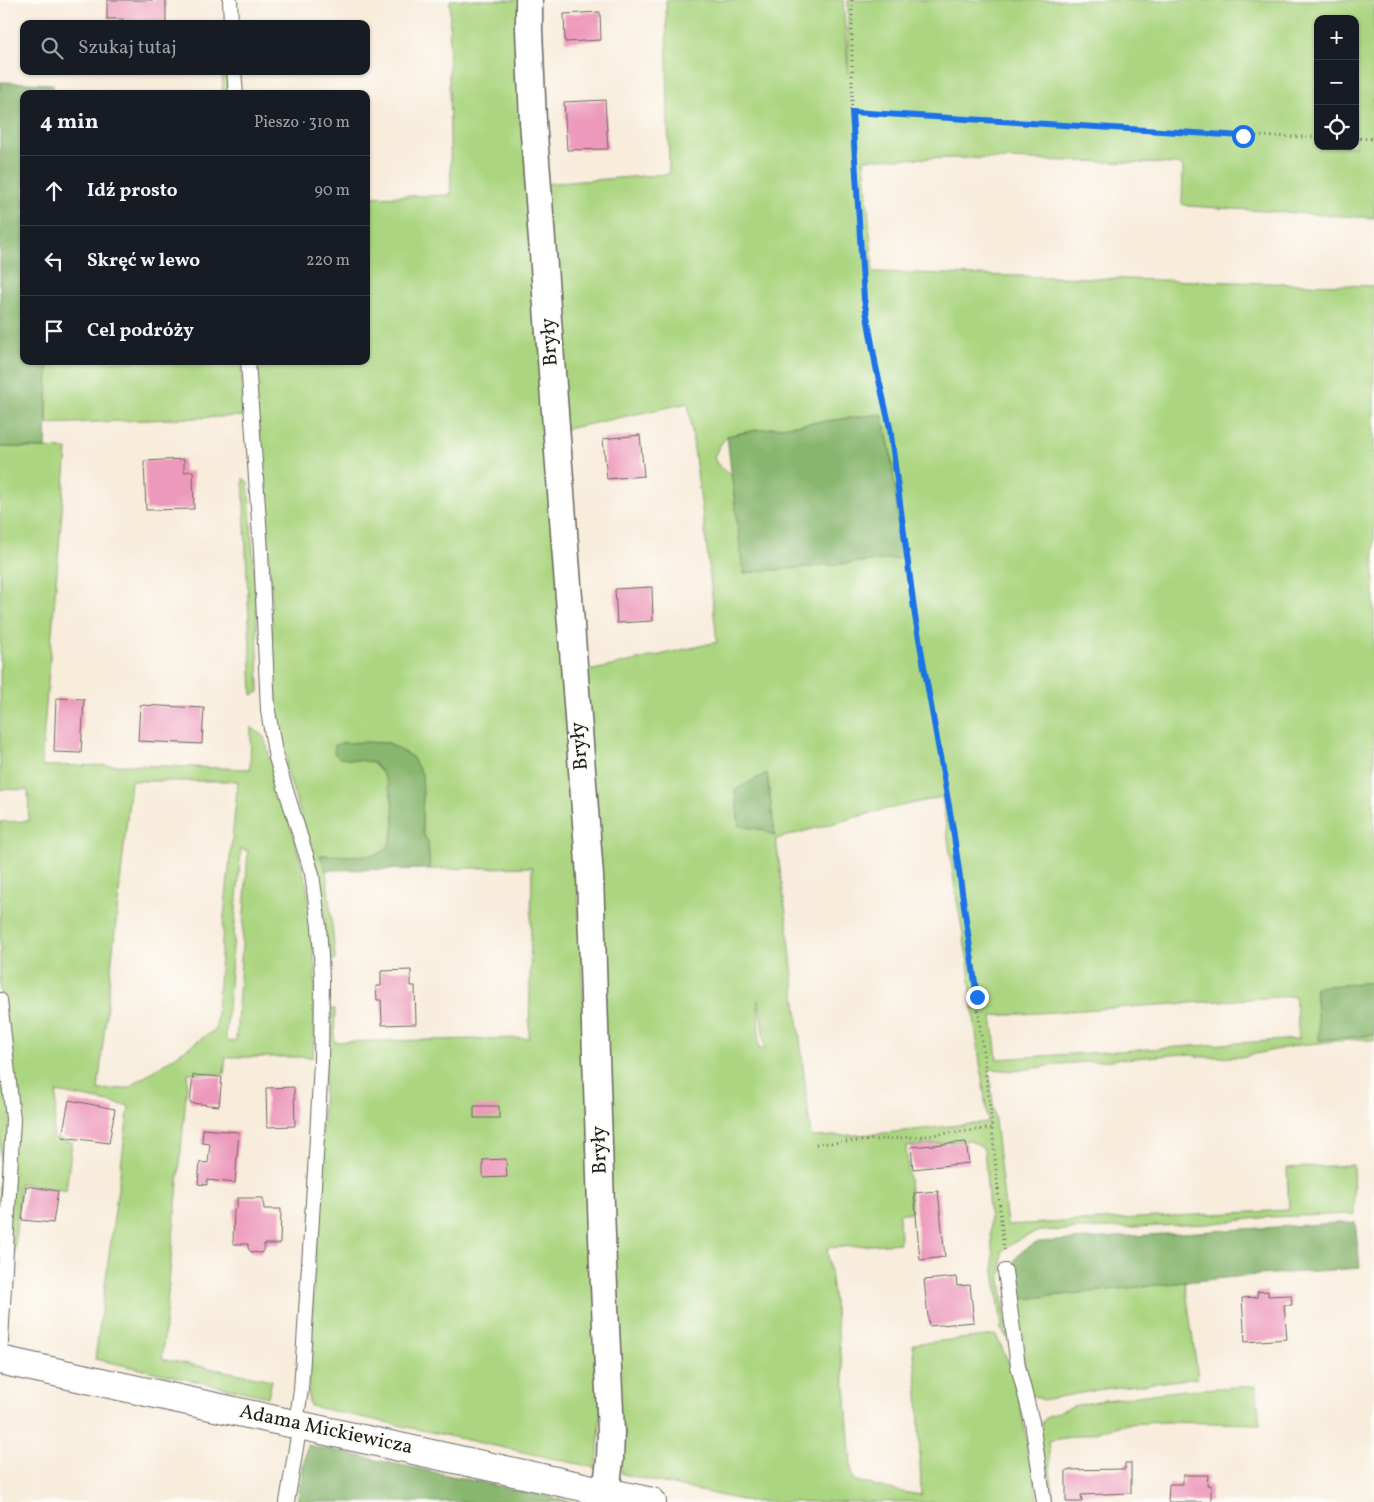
<!DOCTYPE html>
<html lang="pl">
<meta charset="utf-8">
<style>
:root{--surface:#171b24;--page:#20242c;--text:#f1f3f6;--muted:#9ea1a6;--line:#363941}
body{margin:0;font-family:Vollkorn,serif;background:var(--page);color:var(--text)}
.controls{position:absolute;right:15px;top:15px;display:grid;overflow:hidden;border-radius:10px;box-shadow:0 1px 4px #0004}
.controls button{width:45px;height:45px;display:grid;place-items:center;padding:0;border:0;border-bottom:1px solid var(--line);background:var(--surface);color:var(--text);font:25px sans-serif}
.stop{position:absolute;width:15px;height:15px;margin:-11px;border:4px solid #1a73e8;border-radius:50%;background:#fff}
.stop.end{background:#1a73e8;border-color:#fff;box-shadow:0 1px 5px #0008}
.list{margin:0;padding:0;list-style:none}
h2{display:flex;justify-content:space-between;align-items:center;height:65px;margin:0;padding:0 20px;font-size:21px}
h2 small{font-size:16px;font-weight:400;color:var(--muted)}
.list li{display:grid;grid-template-columns:32px 1fr auto;gap:15px;align-items:center;box-sizing:border-box;height:70px;padding:0 20px;border-top:1px solid var(--line)}
.list b{display:block;font-size:19px;white-space:nowrap}
.list em{font-size:16px;font-style:normal;color:var(--muted)}
.icon{flex:none;width:28px;height:28px;fill:none;stroke:currentColor;stroke-width:2;stroke-linecap:round;stroke-linejoin:round}
.map{position:relative;flex:none;width:1374px;height:1502px;overflow:hidden}
.search{position:absolute;background:var(--surface);box-shadow:0 1px 4px #0004;left:20px;top:20px;width:350px;height:55px;display:flex;align-items:center;gap:12px;box-sizing:border-box;padding:0 18px;border-radius:10px;color:var(--muted);font-size:19px}
.panel{position:absolute;background:var(--surface);box-shadow:0 1px 4px #0004;left:20px;top:90px;width:350px;height:275px;border-radius:10px}
.map>svg:first-child{display:block}
.green{fill:#abd580;stroke:#64784e;fill-rule:evenodd}
.forest{fill:#88b66e;stroke:#526945}
.building{fill:#ed99bb}
.lines{fill:none;stroke-linecap:round;stroke-linejoin:round}
.service-casing{stroke:#69655f;stroke-width:16}
.minor-casing{stroke:#69655f;stroke-width:29}
.tertiary-casing{stroke:#69655f;stroke-width:30}
.path{stroke:#69655f;stroke-width:3;stroke-dasharray:1 4;stroke-linecap:butt}
.service{stroke:#fff;stroke-width:14}
.minor{stroke:#fff;stroke-width:26}
.tertiary{stroke:#fff;stroke-width:28}
.route{stroke:#1a73e8;stroke-width:6}
.labels{text-anchor:middle;dominant-baseline:central;stroke-width:4;stroke-linejoin:round;paint-order:stroke}
.street-label{font-size:20px;fill:#1c1c1c;stroke:#fdfcf7}
</style>
<div class="map">
<svg width="1374" height="1502" viewBox="0 0 1374 1502">
<rect width="100%" height="100%" fill="#fdfcf7"/>
<filter id="ink" filterUnits="userSpaceOnUse"><feTurbulence type="fractalNoise" baseFrequency=".02" numOctaves="2"/><feDisplacementMap in="SourceGraphic" scale="10" xChannelSelector="R" yChannelSelector="G"/><feConvolveMatrix kernelMatrix="1 2 1 2 8 2 1 2 1" color-interpolation-filters="sRGB"/></filter>
<filter id="wash" filterUnits="userSpaceOnUse"><feTurbulence type="fractalNoise" baseFrequency=".0096" numOctaves="4" result="noise"/><feDisplacementMap in="SourceGraphic" scale="20" xChannelSelector="R" yChannelSelector="G"/><feGaussianBlur stdDeviation="1.12" result="paint"/><feColorMatrix in="noise" values="0 0 0 0 0 0 0 0 0 0 0 0 0 0 0 0 0 1.4 0 .05"/><feComposite in="paint" operator="in"/></filter>
<g filter="url(#wash)">
<rect width="100%" height="100%" fill="#f8ecdb"/>
<!-- green -->
<path class="green" d="M 450,0 L 523,0 L 563,601 L 603,1377 L 597,1468 L 310,1406 L 308,1397 L 328,1009 L 335,1009 L 334,1042 L 529,1038 L 532,867 L 430,869 L 428,842 L 423,833 L 422,820 L 423,793 L 389,743 L 341,743 C 357,753 376,761 385,778 C 395,795 401,846 378,855 C 370,857 331,855 320,855 L 326,870 L 335,954 L 335,960 L 327,960 L 324,907 L 318,871 L 285,765 L 287,764 L 273,678 L 271,593 L 264,478 L 254,387 L 254,363 L 257,363 L 257,361 L 366,361 L 366,197 L 451,195 L 449,81 Z
M 666,0 L 843,0 L 848,73 L 848,0 L 1374,0 L 1374,218 L 1188,206 L 1182,204 L 1183,167 L 1178,164 L 966,158 L 864,159 L 873,272 L 1374,286 L 1374,982 L 1315,988 L 1320,1040 L 1374,1035 L 1374,1041 L 1360,1039 L 1299,1045 L 1241,1057 L 1203,1057 L 1184,1054 L 1062,1064 L 1015,1071 L 989,1069 L 1007,1225 L 1289,1210 L 1287,1168 L 1353,1165 L 1354,1214 L 1269,1217 L 1206,1224 L 1040,1231 L 1021,1238 L 1002,1251 L 1001,1280 L 1008,1339 L 1000,1328 L 1002,1326 L 994,1271 L 984,1149 L 970,1140 L 906,1147 L 912,1212 L 899,1214 L 900,1243 L 827,1248 L 845,1386 L 852,1480 L 902,1492 L 921,1495 L 918,1394 L 913,1344 L 996,1335 L 1014,1375 L 1039,1502 L 751,1502 L 622,1474 L 619,1464 L 617,1445 L 609,1264 L 598,917 L 595,860 L 580,673 L 717,642 L 706,540 L 688,403 L 562,430 L 543,184 L 669,174 ZM 1318,19 L 1355,19 L 1355,146 L 1318,146 ZM 882,414 L 891,454 L 903,558 L 743,573 L 732,476 L 717,464 L 714,457 L 719,447 L 727,436 L 756,430 ZM 767,773 L 775,835 L 764,830 L 739,825 L 735,791 ZM 942,797 L 956,895 L 968,962 L 974,1018 L 988,1122 L 875,1134 L 811,1137 L 786,914 L 776,839 L 882,810 ZM 1295,996 L 1299,1039 L 997,1059 L 992,1016 ZM 758,1000 L 759,1000 L 765,1049 L 759,1049 ZM 624,1426 L 625,1446 L 618,1445 L 618,1435 Z
M 222,71 L 227,71 L 228,94 L 223,94 Z
M 48,361 L 241,361 L 244,416 L 47,424 Z
M 0,447 L 67,449 L 41,766 L 133,765 L 250,769 L 251,727 L 264,737 L 302,864 L 308,893 L 315,968 L 315,1023 L 313,1057 L 226,1057 L 224,1074 L 188,1073 L 162,1359 L 272,1380 L 268,1397 L 95,1359 L 129,1106 L 57,1092 L 53,1138 L 72,1142 L 66,1191 L 20,1183 L 12,1279 L 0,1280 L 0,1084 L 12,1083 L 0,991 L 0,822 L 29,821 L 28,790 L 0,789 ZM 131,781 L 238,781 L 223,926 L 216,1029 L 128,1088 L 98,1090 ZM 241,849 L 248,851 L 236,1040 L 230,1042 L 226,1038 L 226,1033 Z
M 243,478 L 248,482 L 256,593 L 259,687 L 259,692 L 252,695 Z
M 1185,1282 L 1198,1378 L 1103,1389 L 1043,1400 L 1032,1395 L 1028,1386 L 1013,1300 Z
M 1256,1386 L 1260,1424 L 1165,1422 L 1126,1424 L 1088,1434 L 1048,1441 L 1053,1502 L 1050,1502 L 1039,1434 L 1043,1421 L 1048,1416 L 1073,1406 L 1098,1401 L 1184,1390 Z"/>
<!-- forest -->
<path class="forest" d="M 0,82 L 53,84 L 53,94 L 24,94 L 24,361 L 48,361 L 46,448 L 0,447 Z
M 882,414 L 891,454 L 903,558 L 743,573 L 727,436 L 756,430 Z
M 364,742 L 389,743 L 412,757 L 422,774 L 423,793 L 422,820 L 423,833 L 428,842 L 430,869 L 326,870 L 320,855 C 331,855 371,857 378,854 C 402,845 394,798 386,780 C 383,773 377,767 372,762 L 339,758 L 334,753 L 335,745 L 341,743 Z
M 767,773 L 775,836 L 764,830 L 739,826 L 735,790 Z
M 1374,982 L 1374,1035 L 1319,1040 L 1315,987 Z
M 1355,1222 L 1360,1268 L 1244,1276 L 1013,1300 C 1010,1271 1008,1254 1039,1242 Z
M 307,1445 L 573,1502 L 297,1502 Z"/>
<g id="blocks">
<!-- building -->
<path class="building" d="M 107,0 L 166,0 L 166,24 L 123,24 L 123,19 L 107,19 Z
M 600,12 L 601,40 L 565,42 L 564,14 Z
M 605,100 L 608,149 L 567,150 L 564,102 Z
M 640,435 L 644,476 L 607,479 L 603,439 Z
M 184,459 L 184,472 L 193,471 L 194,509 L 146,510 L 144,461 Z
M 652,587 L 653,621 L 617,623 L 615,589 Z
M 56,698 L 84,699 L 81,753 L 54,752 Z
M 140,705 L 204,708 L 202,744 L 138,741 Z
M 411,970 L 411,986 L 415,986 L 416,1024 L 382,1025 L 381,1000 L 377,1000 L 376,986 L 381,986 L 381,971 Z
M 193,1075 L 222,1077 L 219,1106 L 190,1103 Z
M 294,1087 L 295,1126 L 267,1127 L 266,1088 Z
M 69,1100 L 115,1109 L 109,1143 L 62,1137 Z
M 474,1106 L 499,1106 L 499,1118 L 474,1118 Z
M 203,1129 L 239,1132 L 235,1183 L 207,1180 L 207,1185 L 198,1184 L 200,1162 L 208,1163 L 210,1144 L 202,1143 Z
M 966,1142 L 969,1163 L 913,1169 L 911,1147 Z
M 506,1159 L 507,1177 L 483,1178 L 483,1160 Z
M 26,1186 L 58,1191 L 53,1223 L 22,1220 Z
M 938,1191 L 945,1257 L 920,1260 L 914,1193 Z
M 237,1198 L 263,1198 L 264,1209 L 281,1209 L 280,1244 L 264,1244 L 264,1249 L 261,1253 L 251,1252 L 248,1248 L 248,1244 L 233,1244 L 234,1209 L 237,1208 Z
M 956,1277 L 957,1286 L 970,1285 L 974,1322 L 929,1326 L 924,1280 Z
M 1268,1291 L 1268,1296 L 1291,1295 L 1292,1305 L 1284,1305 L 1287,1339 L 1245,1342 L 1242,1298 L 1257,1297 L 1257,1292 Z
M 1125,1463 L 1131,1463 L 1131,1493 L 1081,1495 L 1082,1502 L 1066,1502 L 1066,1470 L 1125,1469 Z
M 1183,1475 L 1208,1475 L 1207,1485 L 1211,1485 L 1211,1502 L 1168,1502 L 1169,1484 L 1183,1484 Z"/>
</g>
</g>
<g filter="url(#ink)">
<use href="#blocks" fill-opacity="0" stroke="#69655f" stroke-width="1"/>
<g class="lines">
<defs>
<path id="service" d="M 230,0 L 231,24
M 234,71 L 236,94
M 248,361 L 261,551 L 268,711 L 276,758 L 312,874 L 319,927 L 321,955 L 322,982 L 321,1062 L 316,1155 L 301,1390 L 296,1423
M 0,1000 L 13,1119 L 0,1360
M 1005,1271 L 1018,1366 L 1032,1422 L 1044,1502
M 287,1502 L 300,1424"/>
<path id="minor" d="M 529,0 L 529,30 L 533,121 L 590,876 L 603,1265 L 611,1432 L 610,1460 L 606,1492"/>
<path id="tertiary" d="M 0,1360 L 652,1502"/>
</defs>
<!-- service casing -->
<use href="#service" class="service-casing"/>
<!-- minor casing -->
<use href="#minor" class="minor-casing"/>
<!-- tertiary casing -->
<use href="#tertiary" class="tertiary-casing"/>
<!-- path -->
<path class="path" d="M 852,0 L 852,112 L 864,299 L 876,367 L 890,428 L 915,616 L 953,829 L 970,946 L 990,1107 L 1004,1251
M 852,112 L 1243,136 L 1318,137
M 1355,138 L 1374,139
M 816,1144 L 914,1137 L 993,1128"/>
<!-- service -->
<use href="#service" class="service"/>
<!-- minor -->
<use href="#minor" class="minor"/>
<!-- tertiary -->
<use href="#tertiary" class="tertiary"/>
</g>
</g>
<g class="lines" filter="url(#ink)">
<!-- route -->
<path class="route" d="M 977,997 L 953,829 L 915,616 L 890,428 L 876,367 L 864,299 L 852,112 L 1243,136"/>
</g>
<g class="labels">
<!-- street labels -->
<g class="street-label">
<text transform="translate(550 342) rotate(-94)">Bryły</text>
<text transform="translate(580 746) rotate(-95)">Bryły</text>
<text transform="translate(600 1150) rotate(-92)">Bryły</text>
<text transform="translate(326 1430) rotate(12)">Adama Mickiewicza</text>
</g>
</g>
</svg>
<div class="controls">
<button>+</button>
<button>−</button>
<button><svg class="icon" aria-label="locate" viewBox="0 0 24 24"><circle cx="12" cy="12" r="6"/><path d="M12 2v4M12 18v4M2 12h4M18 12h4"/></svg></button>
</div>
<div class="stop" style="left:1243px;top:136px"></div>
<div class="stop end" style="left:977px;top:997px"></div>
<div class="search"><svg class="icon" aria-label="search" viewBox="0 0 24 24"><circle cx="10" cy="10" r="6"/><path d="M15 15l6 6"/></svg>Szukaj tutaj</div>
<section class="panel">
<h2>4 min<small>Pieszo · 310 m</small></h2>
<ul class="list">
<li><svg class="icon" aria-label="ahead" viewBox="0 0 24 24"><path d="M12 20V5M6 11l6-6 6 6"/></svg><div><b>Idź prosto</b></div><em>90 m</em></li>
<li><svg class="icon" aria-label="left" viewBox="0 0 24 24"><path d="M17 20v-9H6M10 6l-5 5 5 5"/></svg><div><b>Skręć w lewo</b></div><em>220 m</em></li>
<li><svg class="icon" aria-label="arrive" viewBox="0 0 24 24"><path d="M6 21V4h12l-3 4 3 4H6"/></svg><div><b>Cel podróży</b></div></li>
</ul>
</section>
</div>
